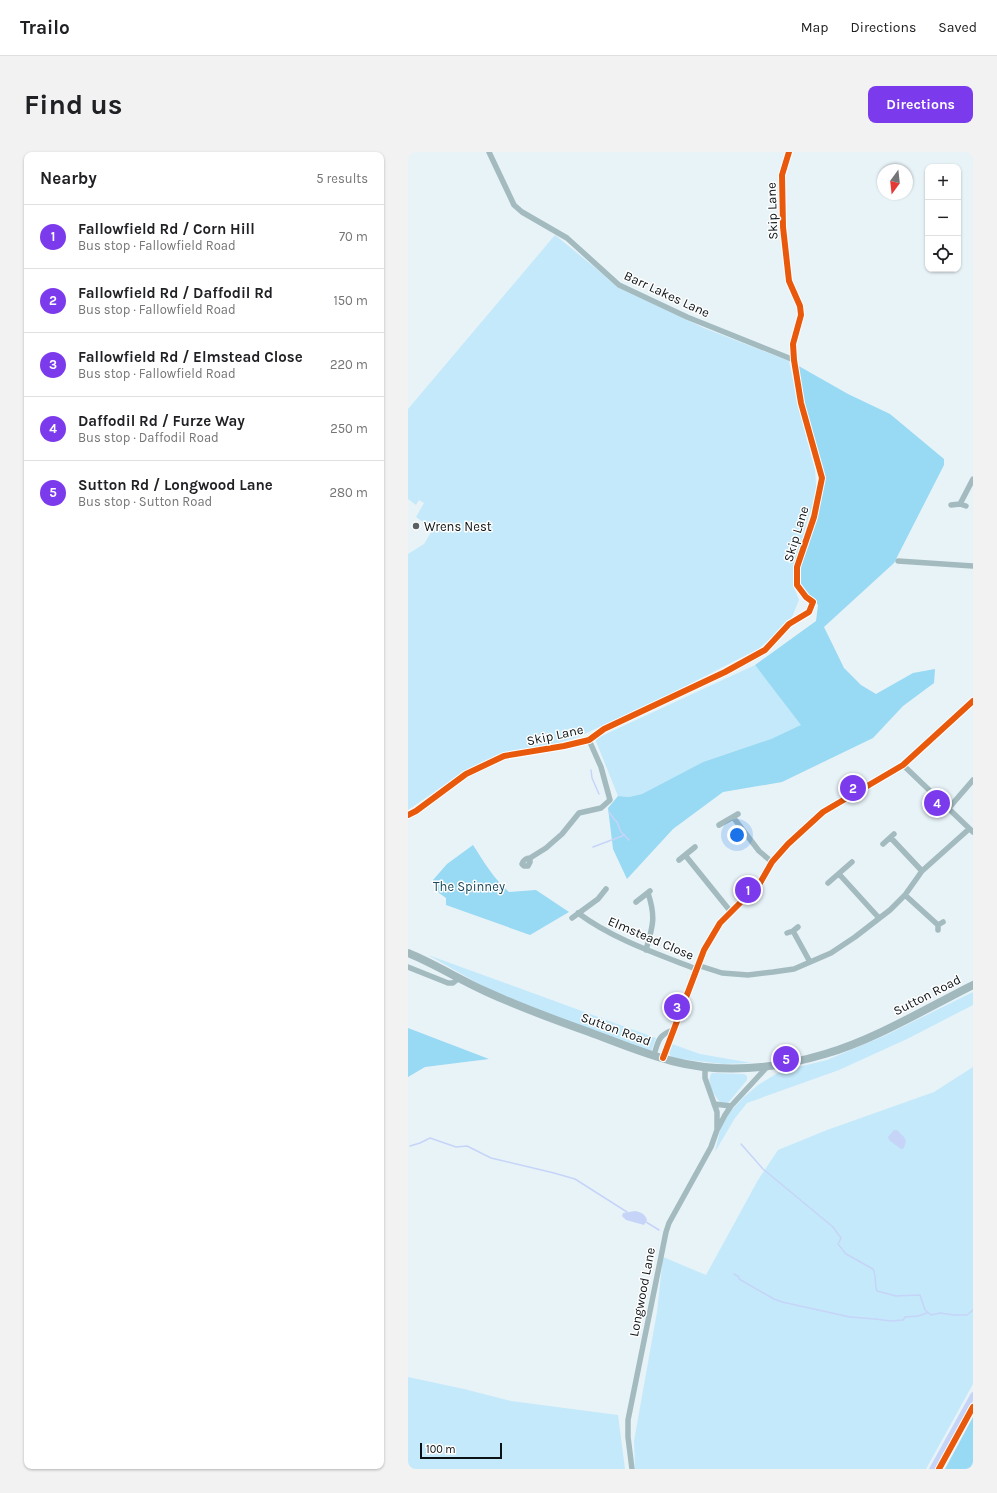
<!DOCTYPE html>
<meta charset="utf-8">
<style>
:root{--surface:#fff;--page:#f2f2f2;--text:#202124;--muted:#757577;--line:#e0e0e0;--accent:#7c3aed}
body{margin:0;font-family:Karla,sans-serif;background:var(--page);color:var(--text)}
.controls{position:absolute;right:12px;top:12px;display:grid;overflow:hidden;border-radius:8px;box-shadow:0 1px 3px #0004}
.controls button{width:36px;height:36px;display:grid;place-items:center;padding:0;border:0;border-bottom:1px solid var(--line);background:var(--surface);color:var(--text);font:20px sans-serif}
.compass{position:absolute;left:469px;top:12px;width:36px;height:36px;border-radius:50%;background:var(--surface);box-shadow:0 1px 3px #0004;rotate:195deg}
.scale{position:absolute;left:12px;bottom:10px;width:82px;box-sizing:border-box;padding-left:4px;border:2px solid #0c1316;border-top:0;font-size:11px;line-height:14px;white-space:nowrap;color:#0c1316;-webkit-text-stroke:3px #fefefe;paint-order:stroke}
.you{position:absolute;left:329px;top:683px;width:14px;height:14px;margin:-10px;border:3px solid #fff;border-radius:50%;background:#1a73e8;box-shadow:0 0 0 6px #1a73e833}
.badge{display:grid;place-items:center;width:26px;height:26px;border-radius:50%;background:var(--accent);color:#fff;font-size:13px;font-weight:700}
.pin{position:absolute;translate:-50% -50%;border:2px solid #fff;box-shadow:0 1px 4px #0006}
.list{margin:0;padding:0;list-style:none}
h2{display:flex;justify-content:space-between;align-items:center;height:52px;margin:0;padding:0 16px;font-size:17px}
h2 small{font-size:13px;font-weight:400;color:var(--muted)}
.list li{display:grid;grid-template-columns:26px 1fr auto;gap:12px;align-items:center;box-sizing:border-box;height:64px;padding:0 16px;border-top:1px solid var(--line)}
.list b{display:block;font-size:15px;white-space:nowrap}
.list p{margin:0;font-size:13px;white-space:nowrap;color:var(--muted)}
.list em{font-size:13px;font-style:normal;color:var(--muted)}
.icon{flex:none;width:22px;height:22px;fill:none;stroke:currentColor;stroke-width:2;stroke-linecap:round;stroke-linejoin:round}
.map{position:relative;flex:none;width:565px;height:1317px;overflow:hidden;border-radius:8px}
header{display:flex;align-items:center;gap:24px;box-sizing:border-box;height:56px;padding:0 20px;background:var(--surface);border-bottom:1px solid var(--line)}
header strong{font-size:19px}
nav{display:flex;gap:22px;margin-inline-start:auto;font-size:14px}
.intro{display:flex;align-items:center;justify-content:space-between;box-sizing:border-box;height:96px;padding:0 24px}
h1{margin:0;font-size:28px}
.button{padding:10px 18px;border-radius:8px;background:var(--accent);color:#fff;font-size:14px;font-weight:700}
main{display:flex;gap:24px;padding:0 24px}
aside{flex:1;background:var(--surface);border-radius:8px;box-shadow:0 1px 3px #0004}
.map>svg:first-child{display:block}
.green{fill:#c4e9fa}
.forest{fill:#98d9f4}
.water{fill:#c6d4f8}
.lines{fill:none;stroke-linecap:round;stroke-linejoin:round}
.stream{stroke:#c6d4f8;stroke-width:1.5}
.canal{stroke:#c6d4f8;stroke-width:5.5}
.street{stroke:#a3bbbf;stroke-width:5.5}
.secondary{stroke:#a1b8bd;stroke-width:8}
.cycleway-casing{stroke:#fefefe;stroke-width:8}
.cycleway{stroke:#e8590c;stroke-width:6}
.poi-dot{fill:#596165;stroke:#fefefe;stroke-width:1.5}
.labels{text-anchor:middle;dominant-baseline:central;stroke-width:3;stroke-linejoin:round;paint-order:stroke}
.street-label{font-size:13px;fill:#0c1316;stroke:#fefefe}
.poi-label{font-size:13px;fill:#0c1316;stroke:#fefefe;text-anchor:start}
.park-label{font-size:13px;fill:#19475a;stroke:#fefefe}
</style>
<header>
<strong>Trailo</strong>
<nav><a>Map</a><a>Directions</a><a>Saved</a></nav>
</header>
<div class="intro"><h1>Find us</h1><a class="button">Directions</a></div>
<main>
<aside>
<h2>Nearby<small>5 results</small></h2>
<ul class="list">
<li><span class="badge">1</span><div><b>Fallowfield Rd / Corn Hill</b><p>Bus stop · Fallowfield Road</p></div><em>70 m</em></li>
<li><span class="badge">2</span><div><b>Fallowfield Rd / Daffodil Rd</b><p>Bus stop · Fallowfield Road</p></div><em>150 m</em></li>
<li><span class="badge">3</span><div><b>Fallowfield Rd / Elmstead Close</b><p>Bus stop · Fallowfield Road</p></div><em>220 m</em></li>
<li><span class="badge">4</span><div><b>Daffodil Rd / Furze Way</b><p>Bus stop · Daffodil Road</p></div><em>250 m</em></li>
<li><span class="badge">5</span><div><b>Sutton Rd / Longwood Lane</b><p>Bus stop · Sutton Road</p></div><em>280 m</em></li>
</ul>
</aside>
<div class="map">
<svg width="565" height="1317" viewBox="0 0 565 1317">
<rect width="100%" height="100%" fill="#e8f3f8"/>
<!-- green -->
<path class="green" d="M 147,83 L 190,118 L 209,135 L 296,176 L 381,209 L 390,253 L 407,318 L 409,346 L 401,363 L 387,413 L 385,433 L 391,448 L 384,465 L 373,479 L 350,497 L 266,540 L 170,585 L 147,592 L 91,602 L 51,623 L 0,658 L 0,402 L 16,392 L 25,377 L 8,365 L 16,351 L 11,348 L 8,353 L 0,347 L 0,257 Z
M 347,513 L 394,573 L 363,587 L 295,610 L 234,642 L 221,645 L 210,644 L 187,587 Z
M 20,803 L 248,886 L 243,900 L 132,859 L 80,837 Z
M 565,840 L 565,853 L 499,887 L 431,918 L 339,951 L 327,966 L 307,1000 L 313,974 L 321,961 L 336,945 L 350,933 L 373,919 L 419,908 L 476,884 Z
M 264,892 L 292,902 L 344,911 L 315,912 L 264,906 L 261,901 Z
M 565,915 L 565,1232 L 518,1317 L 227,1317 L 226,1289 L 249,1160 L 255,1105 L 298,1123 L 350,1028 L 370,998 L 419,978 L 526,940 Z
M 304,921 L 336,922 L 339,924 L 339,928 L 320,951 L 313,951 C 306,944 297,929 304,921 Z
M 0,1225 L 56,1237 L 103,1249 L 210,1263 L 217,1317 L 0,1317 Z"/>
<!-- forest -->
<path class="forest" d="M 389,213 L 440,242 L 482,262 L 536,307 L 536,313 L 486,411 L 416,475 L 436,516 L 453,533 L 468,542 L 505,521 L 527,517 L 526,531 L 495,554 L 465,586 L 374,630 L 315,640 L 265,677 L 219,727 L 205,697 L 200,656 L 210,644 L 221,645 L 234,642 L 295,610 L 363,587 L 393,573 L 347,513 L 408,469 L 410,453 L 392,433 L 391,416 L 416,329 L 395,251 Z
M 65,693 C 76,710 86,727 101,740 L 128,738 L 161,760 L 122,783 L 38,753 L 38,746 L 31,741 L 25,728 L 39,712 Z
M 0,876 L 81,907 L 17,915 L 0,925 Z
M 565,1265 L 565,1317 L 537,1317 Z"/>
<!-- water -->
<path class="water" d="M 486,978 L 489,978 L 496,985 L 498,989 L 496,996 L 493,997 L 481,988 L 480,985 Z
M 227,1059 C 233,1060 237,1062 239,1068 L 236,1073 L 218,1068 L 214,1064 L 215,1061 Z"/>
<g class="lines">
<!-- stream -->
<path class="stream" d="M 183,618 L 184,626 L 191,642
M 201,660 L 206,667 L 209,670 L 213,680 L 221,688
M 185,695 L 217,683
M 333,992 L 355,1017 L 425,1075 L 433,1086 L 430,1092 L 438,1102 L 465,1117 C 469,1124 466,1132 469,1139 L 488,1144 L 512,1143 L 517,1158 L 523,1163 L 532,1161 L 546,1163 L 559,1163 L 565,1158
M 2,994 L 12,991 L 22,986 L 48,995 L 59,994 L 83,1006 L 146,1021 L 167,1027 L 219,1060
M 238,1070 L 251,1078
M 326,1122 L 331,1125 L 331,1127 L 366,1147 L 374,1150 L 442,1165 L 467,1167 L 483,1169 L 495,1168 L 497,1165 L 510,1164 L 519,1161"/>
<!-- canal -->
<path class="canal" d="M 524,1317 L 565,1243"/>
<!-- street -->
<path class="street" d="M 81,0 L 106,53 L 114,60 L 159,86 L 211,133 L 279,165 L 386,208
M 552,352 L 565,327
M 543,353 L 552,352 L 558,354
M 490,409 L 565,414
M 495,613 L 565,680
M 540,657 L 565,628
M 0,663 L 8,659 L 58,622 L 96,604 L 156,594 L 181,588 L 196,577 L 317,520 L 357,498 L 381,472 L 401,460 L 405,450 L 398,445 L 389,433 L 389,415 L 406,365 L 414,326 L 393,251 L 386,208 L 385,192 L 393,163 L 392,154 L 381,129 L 375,75 L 374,23 L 381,0
M 325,665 L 351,699 L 364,710
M 311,673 L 330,662
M 483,686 L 514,719
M 475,692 L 486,682
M 277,703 L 323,760
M 122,706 C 118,706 116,707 114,712 L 116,714 L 120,714 L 122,710 L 122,706 L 138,696 L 154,682 L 171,661 L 193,656 L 202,648 L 193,615 L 181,588
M 271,708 L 287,695
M 431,722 L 471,766
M 420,731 L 444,710
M 497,743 L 530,773
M 228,750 L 242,739
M 170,761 C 205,787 247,801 288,817
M 164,766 L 190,747 L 198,737
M 530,778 L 530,773 L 535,770
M 385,779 L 402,810
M 379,781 L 385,779 L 390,775
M 238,798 C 245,774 248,765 240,741
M 289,813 L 314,821 L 340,823 L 365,820 L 386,817 L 423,801 L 447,785 L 482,758 L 497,743 L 514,719 L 561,677
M 0,815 L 40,831 L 45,831 L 51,826
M 246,903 C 250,890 250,883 265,878
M 255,906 L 296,798 L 312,771 L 352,731 L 364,710 L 380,692 L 415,660 L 495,613 L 565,549
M 297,914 L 297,926 L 309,960 L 309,976
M 306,952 L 323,954
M 224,1317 L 220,1285 L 220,1268 L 258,1080 L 261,1071 L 303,995 L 309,978 L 317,963 L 323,954 L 359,915"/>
<!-- secondary -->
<path class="secondary" d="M 0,801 C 27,812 52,828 79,840 C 112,855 147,868 181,880 C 208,890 236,902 264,909 C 314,922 367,917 417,902 C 466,888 519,856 565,833"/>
<defs>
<path id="cycleway" d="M 0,663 L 8,659 L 58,622 L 96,604 L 156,594 L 181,588 L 196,577 L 317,520 L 357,498 L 381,472 L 401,460 L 405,450 L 398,445 L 389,433 L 389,415 L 406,365 L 414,326 L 393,251 L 386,208 L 385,192 L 393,163 L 392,154 L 381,129 L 375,75 L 374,23 L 381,0
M 255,906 L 296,798 L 312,771 L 352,731 L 364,710 L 380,692 L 415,660 L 495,613 L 565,549
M 531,1317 L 565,1255"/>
</defs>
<!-- cycleway casing -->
<use href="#cycleway" class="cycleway-casing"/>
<!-- cycleway -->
<use href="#cycleway" class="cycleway"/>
</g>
<!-- markers -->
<circle class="poi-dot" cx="8" cy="374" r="4"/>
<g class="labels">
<!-- street labels -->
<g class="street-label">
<text transform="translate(364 59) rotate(-92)">Skip Lane</text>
<text transform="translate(259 142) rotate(25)">Barr Lakes Lane</text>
<text transform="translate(388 382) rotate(-73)">Skip Lane</text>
<text transform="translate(147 583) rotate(-12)">Skip Lane</text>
<text transform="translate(243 786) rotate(23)">Elmstead Close</text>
<text transform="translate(519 843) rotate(-27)">Sutton Road</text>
<text transform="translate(208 877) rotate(20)">Sutton Road</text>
<text transform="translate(234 1140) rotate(-79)">Longwood Lane</text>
</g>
<!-- poi labels -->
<g class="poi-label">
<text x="16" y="374">Wrens Nest</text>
</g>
<!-- park labels -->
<g class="park-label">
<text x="61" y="734">The Spinney</text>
</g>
</g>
</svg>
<div class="controls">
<button>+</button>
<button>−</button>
<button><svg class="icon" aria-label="locate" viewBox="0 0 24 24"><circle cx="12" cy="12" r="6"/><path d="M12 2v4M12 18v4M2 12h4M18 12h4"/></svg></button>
</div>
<svg class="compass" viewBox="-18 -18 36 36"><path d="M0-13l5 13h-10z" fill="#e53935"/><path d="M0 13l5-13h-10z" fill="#757577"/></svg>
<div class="scale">100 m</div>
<div class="you"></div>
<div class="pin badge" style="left:340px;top:738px">1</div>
<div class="pin badge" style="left:445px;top:636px">2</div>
<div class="pin badge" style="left:269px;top:855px">3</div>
<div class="pin badge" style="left:529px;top:651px">4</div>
<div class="pin badge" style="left:378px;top:907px">5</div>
</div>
</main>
